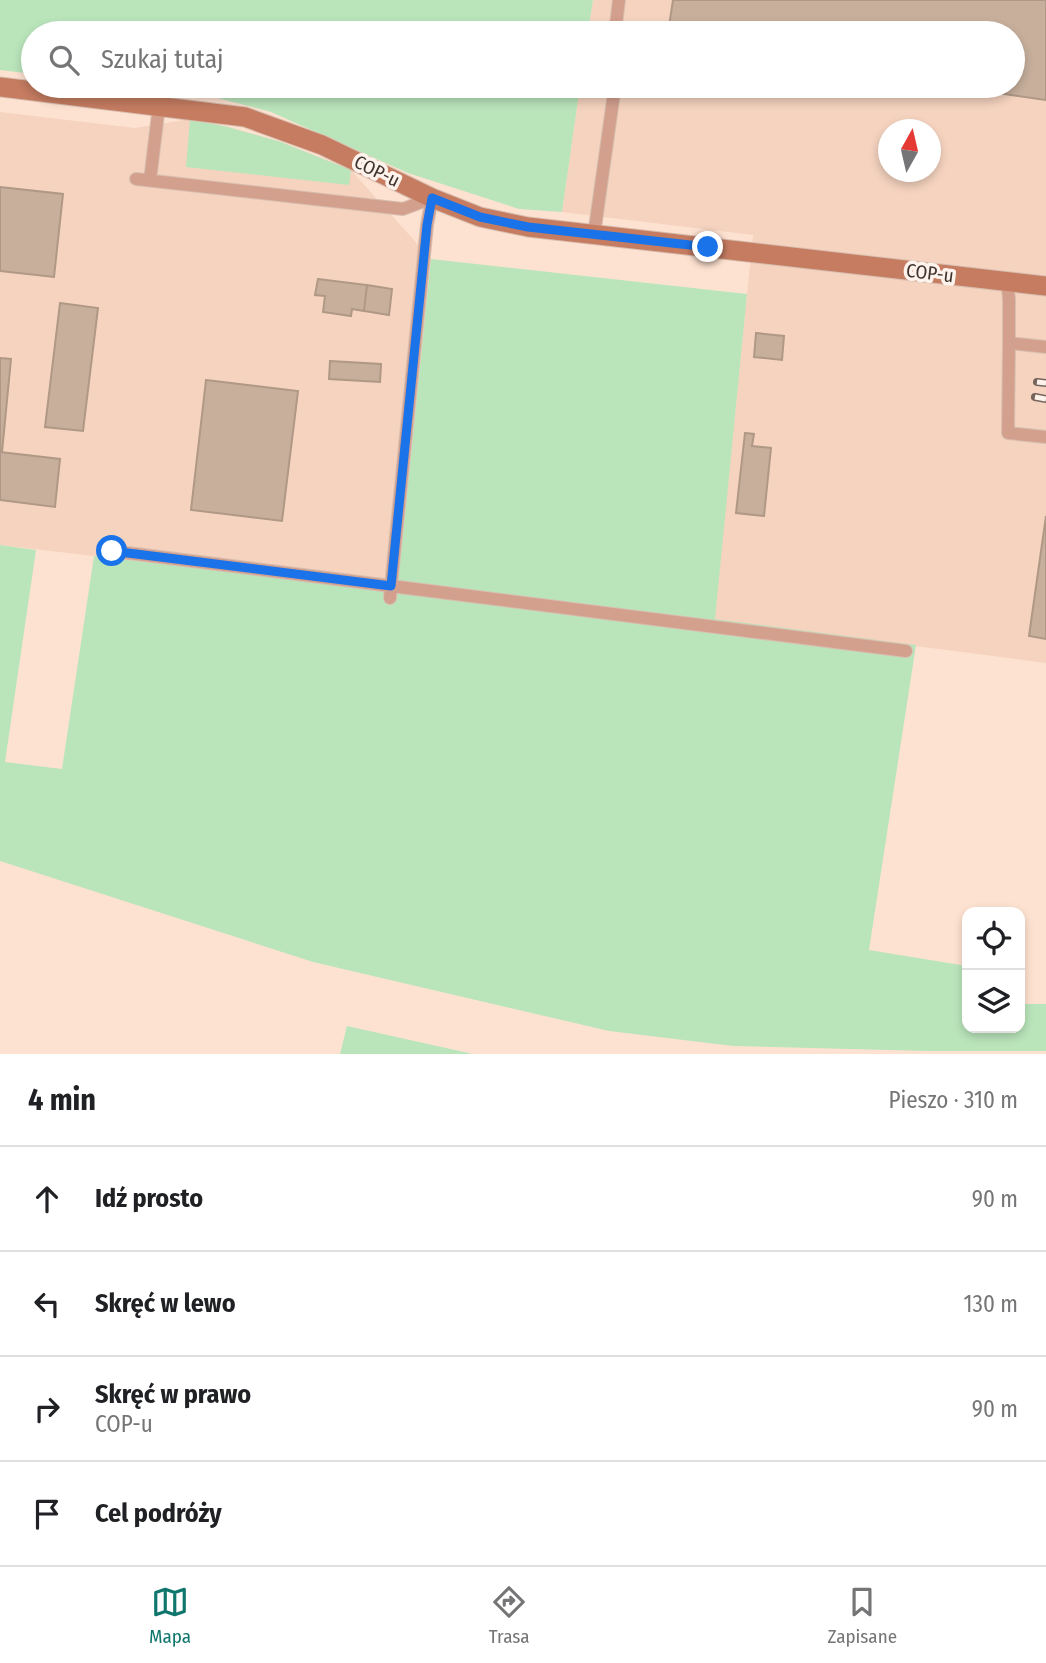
<!DOCTYPE html>
<html lang="pl">
<meta charset="utf-8">
<style>
:root{--surface:#fff;--page:#f6f6f6;--text:#202124;--muted:#757577;--line:#e0e0e0;--accent:#0f766e}
body{margin:0;font-family:"Fira Sans Condensed",sans-serif;background:var(--page);color:var(--text)}
.controls{position:absolute;right:21px;bottom:21px;display:grid;overflow:hidden;border-radius:14px;box-shadow:0 4px 10px #0003}
.controls button{width:63px;height:63px;display:grid;place-items:center;padding:0;border:0;border-bottom:2px solid var(--line);background:var(--surface);color:var(--text);font:35px sans-serif}
.compass{position:absolute;left:878px;top:119px;width:63px;height:63px;border-radius:50%;background:var(--surface);box-shadow:0 4px 10px #0003;rotate:8deg}
.stop{position:absolute;width:21px;height:21px;margin:-16px;border:5px solid #1a73e8;border-radius:50%;background:#fff}
.stop.end{background:#1a73e8;border-color:#fff;box-shadow:0 2px 7px #0008}
.list{margin:0;padding:0;list-style:none}
h2{display:flex;justify-content:space-between;align-items:center;height:91px;margin:0;padding:0 28px;font-size:30px}
h2 small{font-size:23px;font-weight:400;color:var(--muted)}
.list li{display:grid;grid-template-columns:46px 1fr auto;gap:21px;align-items:center;box-sizing:border-box;height:105px;padding:0 28px;border-top:2px solid var(--line)}
.list b{display:block;font-size:26px;white-space:nowrap}
.list p{margin:0;font-size:23px;white-space:nowrap;color:var(--muted)}
.list em{font-size:23px;font-style:normal;color:var(--muted)}
.icon{flex:none;width:38px;height:38px;fill:none;stroke:currentColor;stroke-width:2;stroke-linecap:round;stroke-linejoin:round}
.map{position:relative;flex:none;width:1046px;height:1054px;overflow:hidden}
.search{position:absolute;background:var(--surface);box-shadow:0 4px 10px #0003;left:21px;right:21px;top:21px;height:77px;display:flex;align-items:center;gap:18px;box-sizing:border-box;padding:0 24px;border-radius:38px;color:var(--muted);font-size:26px}
.sheet{height:511px;background:var(--surface)}
nav{display:flex;justify-content:space-around;align-items:center;box-sizing:border-box;height:98px;border-top:2px solid var(--line);background:var(--surface);font-size:19px;color:var(--muted)}
nav a{display:grid;justify-items:center;gap:4px}
nav .on{color:var(--accent)}
.map>svg:first-child{display:block}
.built{fill:#f5d3bf;fill-rule:evenodd}
.green{fill:#bae5bb}
.building{fill:#c7af9c;stroke:#af9885;stroke-width:2}
.lines{fill:none;stroke-linecap:round;stroke-linejoin:round}
.service-casing{stroke:#d8bfb0;stroke-width:14}
.secondary-casing{stroke:#d8bfb0;stroke-width:21}
.service{stroke:#d3a08e;stroke-width:12}
.secondary{stroke:#c57c61;stroke-width:19}
.rail-casing{stroke:#75655c;stroke-width:8}
.rail{stroke:#fef3ec;stroke-width:5;stroke-dasharray:16;stroke-linecap:butt}
.route{stroke:#1a73e8;stroke-width:9}
.labels{text-anchor:middle;dominant-baseline:central;stroke-width:7;stroke-linejoin:round;paint-order:stroke}
.street-label{font-size:19px;fill:#3f342e;stroke:#fef3ec}
</style>
<div class="map">
<svg width="1046" height="1054" viewBox="0 0 1046 1054">
<rect width="100%" height="100%" fill="#fee2d1"/>
<!-- built -->
<path class="built" d="M 593,0 L 1046,0 L 1046,663 L 714,620 L 753,235 L 562,212 L 580,86 L 1013,86 L 1013,33 L 588,33 ZM 888,130 L 930,130 L 930,172 L 888,172 Z
M 0,112 L 135,128 L 190,119 L 228,127 L 281,142 L 351,170 L 431,259 L 397,592 L 0,545 Z"/>
<!-- green -->
<path class="green" d="M 0,0 L 593,0 L 588,33 L 33,33 L 33,74 L 0,70 Z
M 138,86 L 580,86 L 562,212 L 519,209 L 408,173 L 271,112 L 194,92 Z
M 190,119 L 228,127 L 281,142 L 351,170 L 349,185 L 186,167 Z
M 431,259 L 747,294 L 715,619 L 916,645 L 869,950 L 967,966 L 967,987 L 965,1003 L 967,1004 L 967,1028 L 1020,1028 L 1020,1004 L 1046,1004 L 1046,1051 L 928,1051 L 733,1046 L 609,1031 L 313,962 L 0,861 L 0,545 L 36,550 L 5,762 L 62,769 L 94,556 L 397,592 Z
M 347,1026 L 473,1054 L 340,1054 Z"/>
<!-- building -->
<path class="building" d="M 673,0 L 1046,0 L 1046,100 L 948,86 L 1013,86 L 1013,33 L 668,33 Z
M 0,187 L 63,194 L 54,277 L 0,271 Z
M 318,279 L 367,285 L 364,311 L 352,309 L 351,316 L 323,312 L 325,296 L 315,295 Z
M 367,285 L 392,289 L 389,315 L 364,311 Z
M 60,303 L 98,308 L 83,431 L 45,427 Z
M 756,333 L 784,336 L 782,360 L 754,357 Z
M 0,358 L 11,359 L 2,452 L 0,452 Z
M 330,361 L 381,364 L 380,382 L 329,379 Z
M 206,380 L 298,391 L 282,521 L 191,510 Z
M 745,433 L 754,434 L 752,446 L 771,448 L 764,516 L 736,513 Z
M 0,452 L 60,459 L 55,507 L 0,500 Z
M 1046,516 L 1046,639 L 1029,636 Z"/>
<g class="lines">
<defs>
<path id="service" d="M 615,33 L 619,0
M 136,179 L 403,209 L 432,198
M 150,180 L 159,106
M 594,235 L 615,86
M 1007,281 L 1009,299 L 1009,343 L 1046,347
M 1009,343 L 1008,433 L 1046,437
M 112,551 L 391,586 L 427,225 L 432,198
M 390,598 L 391,586 L 906,651"/>
<path id="secondary" d="M 0,87 L 245,117 L 322,145 L 432,198 L 480,217 L 528,227 L 1046,286"/>
</defs>
<!-- service casing -->
<use href="#service" class="service-casing"/>
<!-- secondary casing -->
<use href="#secondary" class="secondary-casing"/>
<!-- service -->
<use href="#service" class="service"/>
<!-- secondary -->
<use href="#secondary" class="secondary"/>
<defs>
<path id="rail" d="M 1037,382 L 1046,383
M 1035,397 L 1046,399"/>
</defs>
<!-- rail casing -->
<use href="#rail" class="rail-casing"/>
<!-- rail -->
<use href="#rail" class="rail"/>
</g>
<g class="lines">
<!-- route -->
<path class="route" d="M 112,551 L 391,586 L 427,225 L 432,198 L 480,217 L 528,227 L 708,247"/>
</g>
<g class="labels">
<!-- street labels -->
<g class="street-label">
<text transform="translate(377 171) rotate(26)">COP-u</text>
<text transform="translate(930 273) rotate(7)">COP-u</text>
</g>
</g>
</svg>
<div class="controls">
<button><svg class="icon" aria-label="locate" viewBox="0 0 24 24"><circle cx="12" cy="12" r="6"/><path d="M12 2v4M12 18v4M2 12h4M18 12h4"/></svg></button>
<button><svg class="icon" aria-label="layers" viewBox="0 0 24 24"><path d="M12 4l9 5-9 5-9-5zM3 14l9 5 9-5"/></svg></button>
</div>
<svg class="compass" viewBox="-18 -18 36 36"><path d="M0-13l5 13h-10z" fill="#e53935"/><path d="M0 13l5-13h-10z" fill="#757577"/></svg>
<div class="stop" style="left:112px;top:551px"></div>
<div class="stop end" style="left:708px;top:247px"></div>
<div class="search"><svg class="icon" aria-label="search" viewBox="0 0 24 24"><circle cx="10" cy="10" r="6"/><path d="M15 15l6 6"/></svg>Szukaj tutaj</div>
</div>
<section class="sheet">
<h2>4 min<small>Pieszo · 310 m</small></h2>
<ul class="list">
<li><svg class="icon" aria-label="ahead" viewBox="0 0 24 24"><path d="M12 20V5M6 11l6-6 6 6"/></svg><div><b>Idź prosto</b></div><em>90 m</em></li>
<li><svg class="icon" aria-label="left" viewBox="0 0 24 24"><path d="M17 20v-9H6M10 6l-5 5 5 5"/></svg><div><b>Skręć w lewo</b></div><em>130 m</em></li>
<li><svg class="icon" aria-label="right" viewBox="0 0 24 24"><path d="M7 20v-9h11M14 6l5 5-5 5"/></svg><div><b>Skręć w prawo</b><p>COP-u</p></div><em>90 m</em></li>
<li><svg class="icon" aria-label="arrive" viewBox="0 0 24 24"><path d="M6 21V4h12l-3 4 3 4H6"/></svg><div><b>Cel podróży</b></div></li>
</ul>
</section>
<nav>
<a class="on"><svg class="icon" aria-label="map" viewBox="0 0 24 24"><path d="M3 6l6-2 6 2 6-2v14l-6 2-6-2-6 2zM9 4v14M15 6v14"/></svg>Mapa</a>
<a><svg class="icon" aria-label="directions" viewBox="0 0 24 24"><path d="M12 3l9 9-9 9-9-9zM9 14v-3h6M13 9l2 2-2 2"/></svg>Trasa</a>
<a><svg class="icon" aria-label="saved" viewBox="0 0 24 24"><path d="M7 4h10v16l-5-4-5 4z"/></svg>Zapisane</a>
</nav>
